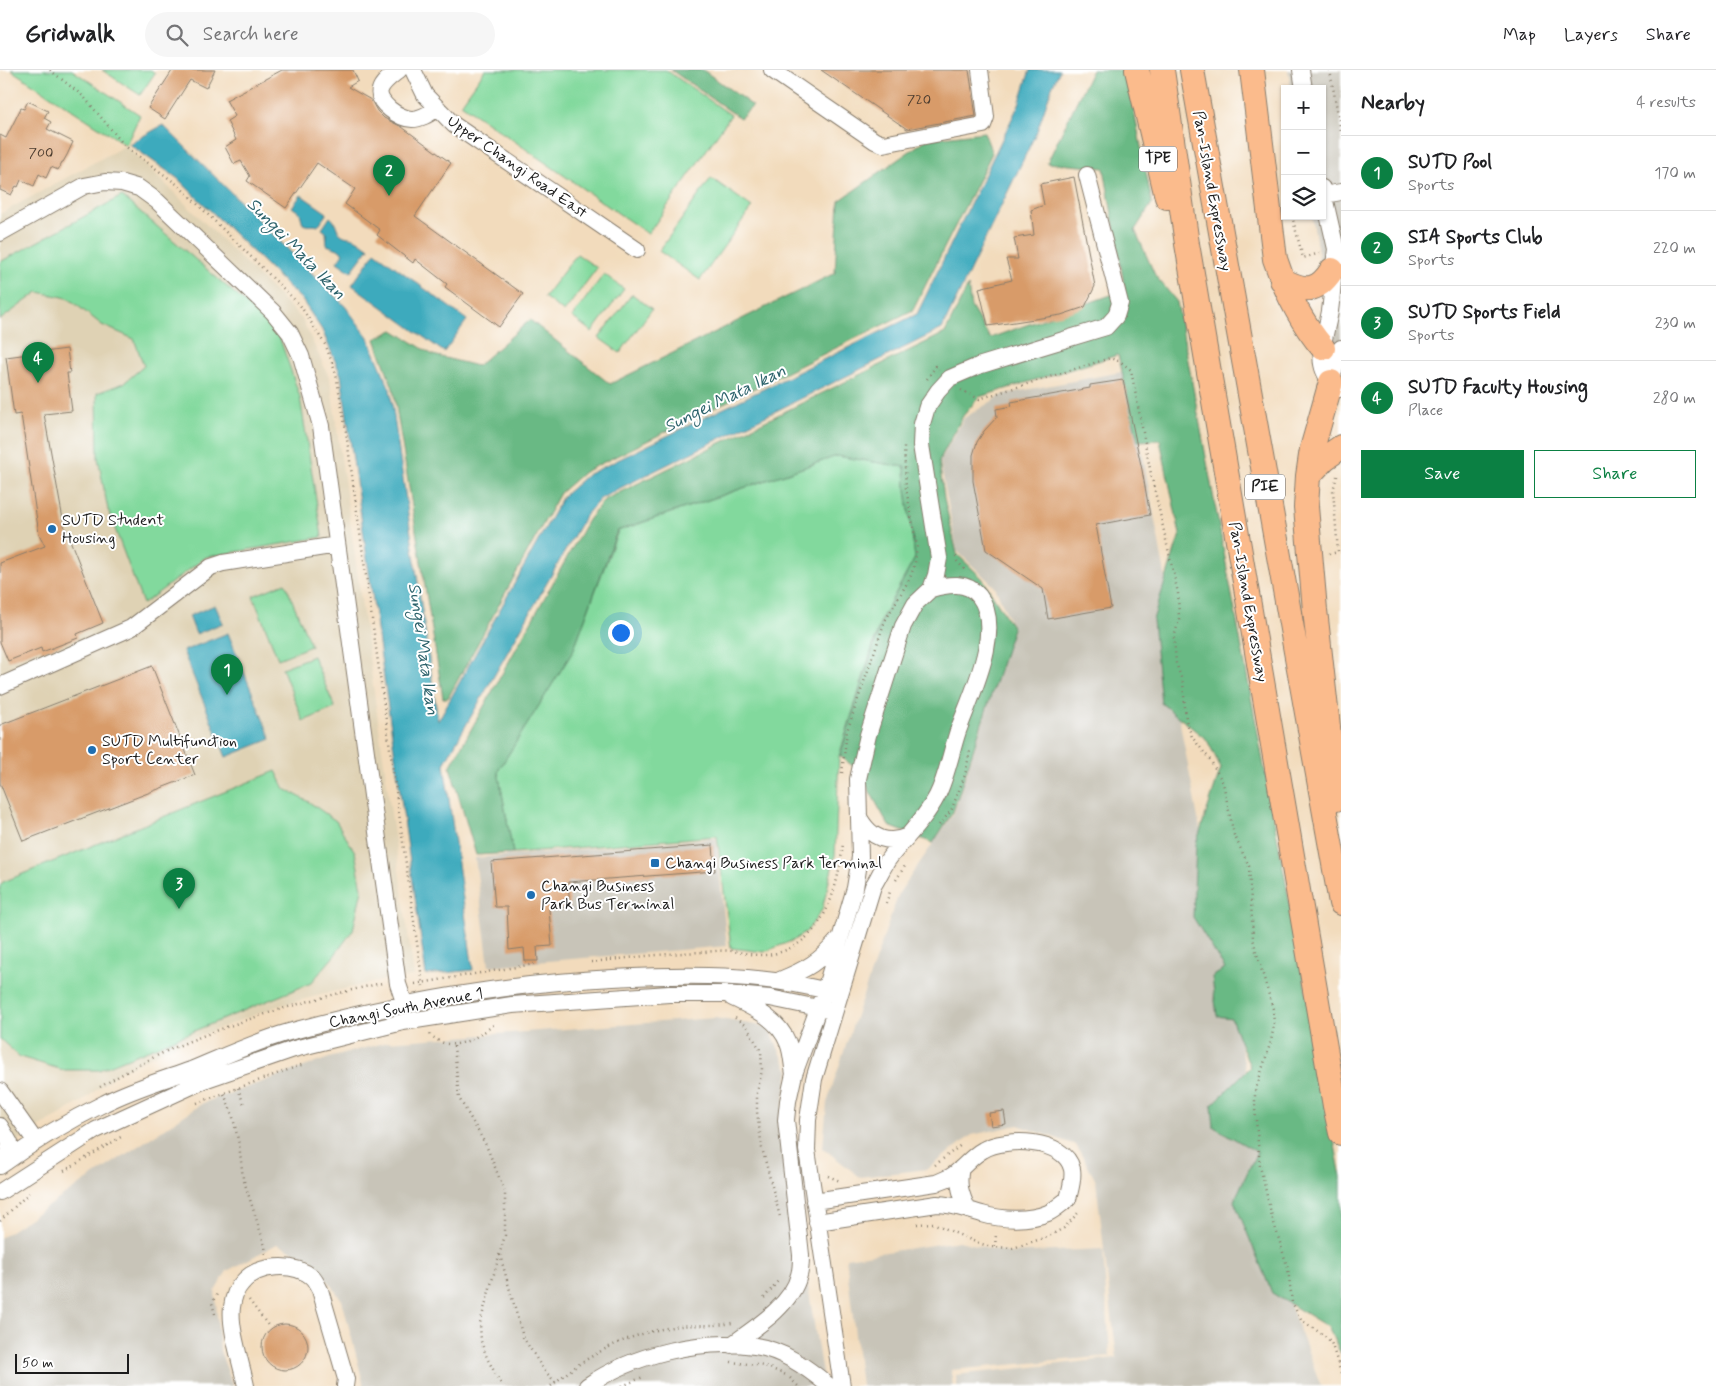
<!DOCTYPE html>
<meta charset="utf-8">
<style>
:root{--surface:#fff;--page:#f6f6f6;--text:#202124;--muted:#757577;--line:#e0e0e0;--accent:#0b8043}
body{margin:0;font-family:Mynerve,sans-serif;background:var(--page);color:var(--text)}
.controls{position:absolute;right:15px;top:15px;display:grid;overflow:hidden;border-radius:0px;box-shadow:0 1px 4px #0004}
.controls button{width:45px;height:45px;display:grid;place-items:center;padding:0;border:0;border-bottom:1px solid var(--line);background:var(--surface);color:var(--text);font:25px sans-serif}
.scale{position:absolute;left:15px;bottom:12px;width:114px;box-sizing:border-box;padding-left:5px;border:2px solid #1c1c1c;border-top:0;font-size:14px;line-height:18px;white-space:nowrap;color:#1c1c1c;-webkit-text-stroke:4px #fff;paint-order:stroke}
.you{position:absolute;left:620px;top:562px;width:18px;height:18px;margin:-12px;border:4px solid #fff;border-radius:50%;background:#1a73e8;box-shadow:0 0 0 8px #1a73e833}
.badge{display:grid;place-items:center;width:32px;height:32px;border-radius:50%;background:var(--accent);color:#fff;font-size:16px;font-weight:700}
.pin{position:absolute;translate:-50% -41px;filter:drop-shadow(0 1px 2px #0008)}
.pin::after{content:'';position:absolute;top:26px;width:18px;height:15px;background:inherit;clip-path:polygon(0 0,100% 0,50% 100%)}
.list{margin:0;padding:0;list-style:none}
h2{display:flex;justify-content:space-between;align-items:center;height:65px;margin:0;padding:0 20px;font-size:21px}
h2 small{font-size:16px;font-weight:400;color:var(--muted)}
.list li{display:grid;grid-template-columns:32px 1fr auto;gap:15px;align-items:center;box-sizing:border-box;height:75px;padding:0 20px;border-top:1px solid var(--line)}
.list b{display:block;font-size:19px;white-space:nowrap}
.list p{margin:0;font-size:16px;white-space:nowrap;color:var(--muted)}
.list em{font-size:16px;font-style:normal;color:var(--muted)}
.actions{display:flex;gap:10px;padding:15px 20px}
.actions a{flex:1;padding:11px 0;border:1px solid var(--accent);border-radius:0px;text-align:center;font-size:18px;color:var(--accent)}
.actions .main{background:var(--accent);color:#fff}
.icon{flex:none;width:28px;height:28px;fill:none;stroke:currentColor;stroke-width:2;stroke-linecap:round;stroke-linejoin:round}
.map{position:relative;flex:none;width:1341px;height:1316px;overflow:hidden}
header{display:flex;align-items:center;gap:30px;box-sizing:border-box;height:70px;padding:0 25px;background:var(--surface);border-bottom:1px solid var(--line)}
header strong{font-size:24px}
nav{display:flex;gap:28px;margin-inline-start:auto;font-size:18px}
.search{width:350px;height:45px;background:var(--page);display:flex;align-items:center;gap:12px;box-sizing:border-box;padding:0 18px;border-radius:28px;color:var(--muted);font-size:19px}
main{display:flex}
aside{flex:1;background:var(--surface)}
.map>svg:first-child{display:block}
.built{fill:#dfd2b4}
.industrial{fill:#c8c4b8}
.green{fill:#82d99d;stroke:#4f7a5c}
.forest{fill:#69b984;stroke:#426a50}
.water{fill:#3eaabd;stroke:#2d636c}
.building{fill:#d89b69}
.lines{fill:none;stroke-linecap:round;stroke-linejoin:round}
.minor-casing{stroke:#877c6c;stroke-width:18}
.highway-casing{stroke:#877c6c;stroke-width:26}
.path{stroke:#877c6c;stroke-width:2.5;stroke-dasharray:1 4;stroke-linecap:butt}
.minor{stroke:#fff;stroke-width:16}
.highway{stroke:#fbbb8c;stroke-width:24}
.poi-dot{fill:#1f6fb2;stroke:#fff;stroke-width:2}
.labels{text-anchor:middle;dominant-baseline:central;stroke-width:4;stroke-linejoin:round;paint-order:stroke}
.number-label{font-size:14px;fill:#4b3c2f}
.shield{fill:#fff;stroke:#606060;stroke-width:1}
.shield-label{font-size:15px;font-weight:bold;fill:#1c1c1c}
.street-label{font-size:16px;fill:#1c1c1c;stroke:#fff}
.poi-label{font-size:16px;fill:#1c1c1c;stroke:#fff;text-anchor:start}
.water-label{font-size:18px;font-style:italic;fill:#2d636c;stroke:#fff}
</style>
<header>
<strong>Gridwalk</strong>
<div class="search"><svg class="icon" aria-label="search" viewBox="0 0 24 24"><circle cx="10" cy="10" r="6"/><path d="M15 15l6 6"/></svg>Search here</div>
<nav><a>Map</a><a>Layers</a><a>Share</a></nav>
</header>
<main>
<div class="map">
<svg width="1341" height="1316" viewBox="0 0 1341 1316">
<rect width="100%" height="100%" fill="#fff"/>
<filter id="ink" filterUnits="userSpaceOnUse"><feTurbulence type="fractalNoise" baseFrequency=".02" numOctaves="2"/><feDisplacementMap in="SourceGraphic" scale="10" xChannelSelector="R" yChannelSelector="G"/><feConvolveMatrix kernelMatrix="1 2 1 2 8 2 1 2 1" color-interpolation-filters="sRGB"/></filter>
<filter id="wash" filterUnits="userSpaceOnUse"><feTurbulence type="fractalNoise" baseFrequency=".0096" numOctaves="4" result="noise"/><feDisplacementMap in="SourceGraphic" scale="20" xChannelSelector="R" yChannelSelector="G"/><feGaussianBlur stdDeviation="1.12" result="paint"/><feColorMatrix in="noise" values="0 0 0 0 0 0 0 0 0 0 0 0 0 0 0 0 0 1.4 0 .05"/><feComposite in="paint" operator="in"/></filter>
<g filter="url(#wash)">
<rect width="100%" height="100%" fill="#f2dbbc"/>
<!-- built -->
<path class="built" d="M 126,75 L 302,249 L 330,309 L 414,906 L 384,910 L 332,922 L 278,936 L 175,975 L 119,1002 L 84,1030 L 0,1082 L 0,144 Z"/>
<!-- industrial -->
<path class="industrial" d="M 1288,0 L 1341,0 L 1341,319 L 1312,146 L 1322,146 L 1322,19 L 1291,19 Z
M 1127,301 L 1169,526 L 1164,568 L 1289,1232 L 1321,1316 L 957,1316 L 956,1305 L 1117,1288 L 1096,1111 L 1076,1075 L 1018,1055 L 972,1065 L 927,1099 L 860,1107 L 823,1078 L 827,1033 L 854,951 L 899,823 L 954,743 L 1013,558 L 995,517 L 957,481 L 940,391 L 964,348 L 1004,324 Z
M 716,768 L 727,876 L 489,896 L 475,788 Z
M 715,948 L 768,957 L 789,1001 L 781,1047 L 824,1316 L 363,1316 L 363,1312 L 342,1230 L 311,1189 L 277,1174 L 227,1201 L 215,1221 L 220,1281 L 233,1316 L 0,1316 L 0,1168 L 203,1033 L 338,985 L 388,972 Z
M 959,1171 L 1009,1183 L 1103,1179 L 1110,1286 L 951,1300 L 953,1316 L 861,1316 L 846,1188 Z"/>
<!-- green -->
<path class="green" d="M 11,0 L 72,0 L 140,45 L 126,75 Z
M 102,0 L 151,0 L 155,3 L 140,25 Z
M 485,0 L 666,0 L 731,45 L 648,164 L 461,34 Z
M 711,108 L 752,137 L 700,210 L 659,181 Z
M 122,126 L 277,260 L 300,327 L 322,467 L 206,487 L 143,534 L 108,440 L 98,388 L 97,323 L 124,313 L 144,296 L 134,269 L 102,255 L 68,228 L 38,222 L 0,250 L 0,192 Z
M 577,184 L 597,198 L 564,242 L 544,227 Z
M 604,204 L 624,219 L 592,262 L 572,247 Z
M 632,224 L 652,239 L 620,283 L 599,268 Z
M 837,386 L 905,397 L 906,419 L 915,488 L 881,549 L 839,686 L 835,786 L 822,840 L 807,861 L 794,870 L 764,882 L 731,878 L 717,766 L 513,783 L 498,701 L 573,581 L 618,461 Z
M 285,513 L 311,576 L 278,589 L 253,526 Z
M 313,586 L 335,638 L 303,651 L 282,598 Z
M 276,701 L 285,719 L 309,732 L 336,751 L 355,782 L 362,819 L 353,860 L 334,886 L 311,913 L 99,1000 L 63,1000 L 20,987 L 0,969 L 0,816 L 3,812 Z"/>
<!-- forest -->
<path class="forest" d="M 671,0 L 703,0 L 753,36 L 740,48 Z
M 1092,0 L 1126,0 L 1152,133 L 1135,160 L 1155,205 L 1177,232 L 1341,1107 L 1341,1284 L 1328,1257 L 1272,1223 L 1234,1131 L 1257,1082 L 1214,1057 L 1212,1035 L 1250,997 L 1231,948 L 1217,946 L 1212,907 L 1225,899 L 1193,847 L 1196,774 L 1221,698 L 1207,670 L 1161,633 L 1153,550 L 1180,464 L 1160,370 L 1138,371 L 1118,285 L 979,327 L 963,346 L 939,391 L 944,428 L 957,484 L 982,508 L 1013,558 L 953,742 L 933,773 L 889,756 L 858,700 L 840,686 L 882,549 L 915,488 L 906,419 L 905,397 L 837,386 L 617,461 L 573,581 L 498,701 L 513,783 L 476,785 L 450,697 L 588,450 L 604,430 L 945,263 L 968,216 L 971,237 L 990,268 L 1125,220 L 1104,98 L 1047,93 Z
M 984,62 L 992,83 L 913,240 L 584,402 L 560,423 L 448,628 L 443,628 L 393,318 L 375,269 L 393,260 L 433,285 L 477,296 L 530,250 L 610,314 L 835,203 L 839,131 L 927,69 Z"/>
<!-- water -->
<path class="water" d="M 1030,0 L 1060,0 L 1052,17 L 1037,61 L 942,259 L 618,419 L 600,429 L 585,446 L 444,694 L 473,900 L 426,905 L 341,305 L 322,260 L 302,230 L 177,108 L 129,74 L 163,55 L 345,236 L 368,267 L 390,319 L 438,651 L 563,426 L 587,405 L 917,244 L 1019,34 Z
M 301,125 L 327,143 L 318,156 C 312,154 309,157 303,154 L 300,143 L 292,137 Z
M 330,147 C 338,153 335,159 341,164 C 346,168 350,166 356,169 C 360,171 365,175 369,178 L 351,202 L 337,192 L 343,183 L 338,179 L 327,175 L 326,162 L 322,159 Z
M 375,182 L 467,250 L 444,282 L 352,215 Z
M 215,535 L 223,553 L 196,564 L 189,546 Z
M 228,563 L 271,669 L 226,687 L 183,581 Z"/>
<g id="blocks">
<!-- building -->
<path class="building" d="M 171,0 L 215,0 L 206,18 L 190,10 L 165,49 L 148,38 L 172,1 Z
M 282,0 L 353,0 L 358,11 L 348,17 L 371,30 L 377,41 L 384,48 L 402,57 L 451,93 L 415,146 L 523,224 L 499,257 L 445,217 L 447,214 L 415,189 L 413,193 L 377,165 L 380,160 L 345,134 L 355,119 L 317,93 L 286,138 L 247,111 L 250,106 L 241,91 L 234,94 L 225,77 L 236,70 L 227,51 L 235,46 L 226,30 Z
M 821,0 L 969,0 L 976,46 L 907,59 Z
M 28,31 L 48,41 L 44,48 L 51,52 L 47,59 L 73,72 L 67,85 L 63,92 L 62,92 L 58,100 L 51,97 L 46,108 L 39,104 L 34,116 L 21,110 L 18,117 L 16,116 L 11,125 L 0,120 L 0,65 L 6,68 L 21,38 L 24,39 Z
M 1074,107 L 1095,216 L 1085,237 L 1061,245 L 988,256 L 979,218 L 1012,210 L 1006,189 L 1018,189 L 1014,168 L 1034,165 L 1031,140 L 1044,135 L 1040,114 Z
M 67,279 L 70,303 L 67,303 L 72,341 L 44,344 L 64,455 L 103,553 L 77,564 L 78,568 L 42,582 L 41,578 L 8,591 L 0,572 L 0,493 L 45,476 L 39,464 L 21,344 L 14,345 L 6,287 Z
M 1123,310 L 1142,400 L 1150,445 L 1096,455 L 1111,538 L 1048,549 L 1043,519 L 986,480 L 973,411 L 973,385 L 977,372 L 984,361 L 997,347 L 996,339 L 1012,336 L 1011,332 L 1090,318 L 1090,315 Z
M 152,596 L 195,705 L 23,771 L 0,713 L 0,655 Z
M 713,775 L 715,801 L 568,812 L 570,837 L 549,839 L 552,876 L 537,877 L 538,891 L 525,891 L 524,878 L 509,880 L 507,837 L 495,837 L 491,792 Z
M 1004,1041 L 1006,1054 L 991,1056 L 989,1043 Z
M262 1277a23 23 0 1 1 46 0a23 23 0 1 1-46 0Z"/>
</g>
</g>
<g filter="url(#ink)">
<use href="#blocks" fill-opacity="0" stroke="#877c6c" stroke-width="1"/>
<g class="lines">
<defs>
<path id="minor" d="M 399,0 C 393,5 382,12 380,20 C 376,33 400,49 412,49 C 422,49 430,43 438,38
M 413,0 L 425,25 L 454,55 L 637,180
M 772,0 L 875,71 L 883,74 L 983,55 L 986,47 L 980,0
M 1301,0 L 1304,19
M 1322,118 L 1336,179 L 1341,187
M 1324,125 L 1341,122
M 0,163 L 84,116 L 105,112 L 122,113 L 139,118 L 157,131 L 273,242 L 290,263 L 301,286 L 321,356 L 398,914 L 405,935
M 1336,179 C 1333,200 1333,220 1330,241 C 1328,254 1319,283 1322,294 C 1324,305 1331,313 1339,319
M 1331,312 L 1341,278
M 0,616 L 131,558 L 211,497 L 223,493 L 337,475
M 860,749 C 871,768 888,775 908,766
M 780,910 C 807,899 819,892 837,871
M 731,927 C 753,938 778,948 788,973 C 792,982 792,994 794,1004
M 0,1021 L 36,1072
M 0,1056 L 10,1073 L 6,1092
M 0,1096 C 32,1073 70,1050 105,1033 C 132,1019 163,1010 191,1000 C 222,987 257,971 289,962 C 394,933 504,914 613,908 C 687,904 763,903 835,923
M 961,1098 C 957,1114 961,1125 968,1140
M 0,1122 L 96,1060 L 207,1009 L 294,979 L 403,952 L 512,935 L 669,924 L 725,924 L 770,928 L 828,940
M 814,1131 L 936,1113 C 940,1111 946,1109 950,1107 C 962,1100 970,1087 983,1080 C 1005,1067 1065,1068 1072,1099 C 1074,1109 1070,1120 1068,1129 C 1062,1133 1055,1140 1048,1143 C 1029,1151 1002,1150 982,1144 C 967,1140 953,1134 937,1134 L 817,1152
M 731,1275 C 755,1258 792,1235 799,1205 C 801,1199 801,1191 801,1185 L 786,1050 L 788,1031 L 794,1004 L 825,920 L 855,818 L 860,787 L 858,709 L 868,665 L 903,556 L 915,534 L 931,519 L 936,505 L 939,488 L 921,375 L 922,354 L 927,337 L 938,321 L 950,308 L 978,296 L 1106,257 L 1116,246 L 1120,233 L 1087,105
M 246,1316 C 242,1295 229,1258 232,1237 C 233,1229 236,1219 242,1213 C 257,1194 293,1192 312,1207 C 315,1210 318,1216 320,1220 L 346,1309 L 345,1316
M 587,1316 C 632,1285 700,1268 755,1276 C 783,1280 808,1298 829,1316
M 842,1316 L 807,1080 L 808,1050 L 814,1009 L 873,816 C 879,807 883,796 890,787 C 906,767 925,749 937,726 C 947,706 951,682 958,661 C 970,627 1005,559 979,526 C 967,511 948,514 931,519"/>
<path id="highway" d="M 1137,0 L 1167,127
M 1162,0 L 1187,174 L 1335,1036 L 1341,1063
M 1192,0 L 1341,833
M 1252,0 L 1275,189 C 1286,222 1300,251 1323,278
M 1282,210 C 1305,222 1317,223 1332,200
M 1331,312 L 1312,379 L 1308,406 L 1306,437 L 1315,540 L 1336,729
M 1308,406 L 1324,389 L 1341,377"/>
</defs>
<!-- minor casing -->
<use href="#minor" class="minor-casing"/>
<!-- highway casing -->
<use href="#highway" class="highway-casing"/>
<!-- path -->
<path class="path" d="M 50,0 L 84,27 L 125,76 L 178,115 L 300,235 L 326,276 L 336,304 L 345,355 L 423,916
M 1330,0 L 1341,62
M 1292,146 L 1303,188 L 1320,183
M 927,309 L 936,296 L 939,299
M 961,320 L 979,329 L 1110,288 L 1121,292 L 1131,300 L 1151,404 L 1178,523 L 1179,549 L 1174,568 L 1176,593 L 1183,613 L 1186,650 L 1192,667 L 1211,691 L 1223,713 L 1234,765 L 1249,796 L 1253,868 L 1256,881 L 1273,939 L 1274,955 L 1271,971 L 1255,1022 L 1255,1039 L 1260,1096 L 1271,1143 L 1288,1199 L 1292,1232 L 1301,1250 L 1325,1266 L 1331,1272 L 1341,1303
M 1329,484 L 1338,482 L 1333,420 L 1338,403
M 956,486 L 957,491 L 965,500
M 842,703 L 847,661 L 885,551 L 910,508 L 915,493 L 917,476 L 906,419 L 904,377
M 939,755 L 951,741 L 965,705 L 970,681
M 896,810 L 905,796
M 886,833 L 891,819
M 591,892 C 629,888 667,883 705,882 C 714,881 723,880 732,881 C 745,883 759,887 773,884 C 825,873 838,818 843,773
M 415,914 L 534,894
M 735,948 L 746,956 L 761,981 L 762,1000 L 757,1023 L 757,1042 L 762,1078 L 780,1147
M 430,964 C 451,986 476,968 495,954
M 454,976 L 459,1028 L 486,1075 L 505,1122 L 505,1165 L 480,1253 L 481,1271 L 487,1288 L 502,1316
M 100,1017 C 127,1001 156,985 185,973 C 248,947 315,928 382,913
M 238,1018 L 244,1035
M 224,1024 L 232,1043 L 239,1074 L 243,1108 L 265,1176 L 266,1185
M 197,1033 L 304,994
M 935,1095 L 961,1075
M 64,1101 L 121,1067
M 828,1106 L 840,1111
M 0,1151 L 29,1123
M 917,1154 L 933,1153 L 973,1171 L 991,1177 L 1013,1178 L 1047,1167 L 1064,1158 L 1078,1143
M 995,1177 L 996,1164
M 500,1185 L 523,1267 L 543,1299 L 555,1312
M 764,1228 L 778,1211
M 249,1230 L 270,1258
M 215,1244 L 212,1233 L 217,1224
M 731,1292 L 765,1296 L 786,1305
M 790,1308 L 798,1316
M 551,1316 C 587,1284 633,1261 681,1256 C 698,1254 719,1257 735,1252
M 622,1316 L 643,1307"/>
<!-- minor -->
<use href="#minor" class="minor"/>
<!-- highway -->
<use href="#highway" class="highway"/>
</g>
</g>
<!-- markers -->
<g class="poi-dot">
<circle cx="52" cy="459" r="5"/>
<circle cx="92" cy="680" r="5"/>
<rect x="650" y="788" width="10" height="10" rx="2.5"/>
<circle cx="531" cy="825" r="5"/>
</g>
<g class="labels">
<!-- number labels -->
<g class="number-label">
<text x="919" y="30">720</text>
<text x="41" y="83">700</text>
</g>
<!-- shield labels -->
<g class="shield">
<rect x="1139" y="76.5" width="38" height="25" rx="4"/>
<rect x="1245" y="404.5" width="40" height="25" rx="4"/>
</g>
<g class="shield-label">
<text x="1158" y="89">TPE</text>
<text x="1265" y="417">PIE</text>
</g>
<!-- street labels -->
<g class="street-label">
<text transform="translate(517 97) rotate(35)">Upper Changi Road East</text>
<text transform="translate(1212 121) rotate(80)">Pan-Island Expressway</text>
<text transform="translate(1248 532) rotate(80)">Pan-Island Expressway</text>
<text transform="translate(406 938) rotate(-11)">Changi South Avenue 1</text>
</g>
<!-- poi labels -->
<g class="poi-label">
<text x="62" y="450">SUTD Student<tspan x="62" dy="18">Housing</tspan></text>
<text x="102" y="671">SUTD Multifunction<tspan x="102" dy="18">Sport Center</tspan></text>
<text x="665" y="793">Changi Business Park Terminal</text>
<text x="541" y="816">Changi Business<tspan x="541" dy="18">Park Bus Terminal</tspan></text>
</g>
<!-- water labels -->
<g class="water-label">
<text transform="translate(296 179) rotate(46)">Sungei Mata Ikan</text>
<text transform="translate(725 329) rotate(-26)">Sungei Mata Ikan</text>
<text transform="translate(423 579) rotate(82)">Sungei Mata Ikan</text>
</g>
</g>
</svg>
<div class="controls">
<button>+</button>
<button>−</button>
<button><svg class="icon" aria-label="layers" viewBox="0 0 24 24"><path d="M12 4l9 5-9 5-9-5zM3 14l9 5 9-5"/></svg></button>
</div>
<div class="scale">50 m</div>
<div class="you"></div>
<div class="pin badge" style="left:227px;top:625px">1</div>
<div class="pin badge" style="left:389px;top:126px">2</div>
<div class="pin badge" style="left:179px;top:839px">3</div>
<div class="pin badge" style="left:38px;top:313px">4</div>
</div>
<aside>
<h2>Nearby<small>4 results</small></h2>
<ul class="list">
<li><span class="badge">1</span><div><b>SUTD Pool</b><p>Sports</p></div><em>170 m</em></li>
<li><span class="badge">2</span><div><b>SIA Sports Club</b><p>Sports</p></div><em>220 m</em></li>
<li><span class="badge">3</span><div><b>SUTD Sports Field</b><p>Sports</p></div><em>230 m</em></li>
<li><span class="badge">4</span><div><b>SUTD Faculty Housing</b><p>Place</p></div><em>280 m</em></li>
</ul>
<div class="actions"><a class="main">Save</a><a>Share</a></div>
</aside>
</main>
